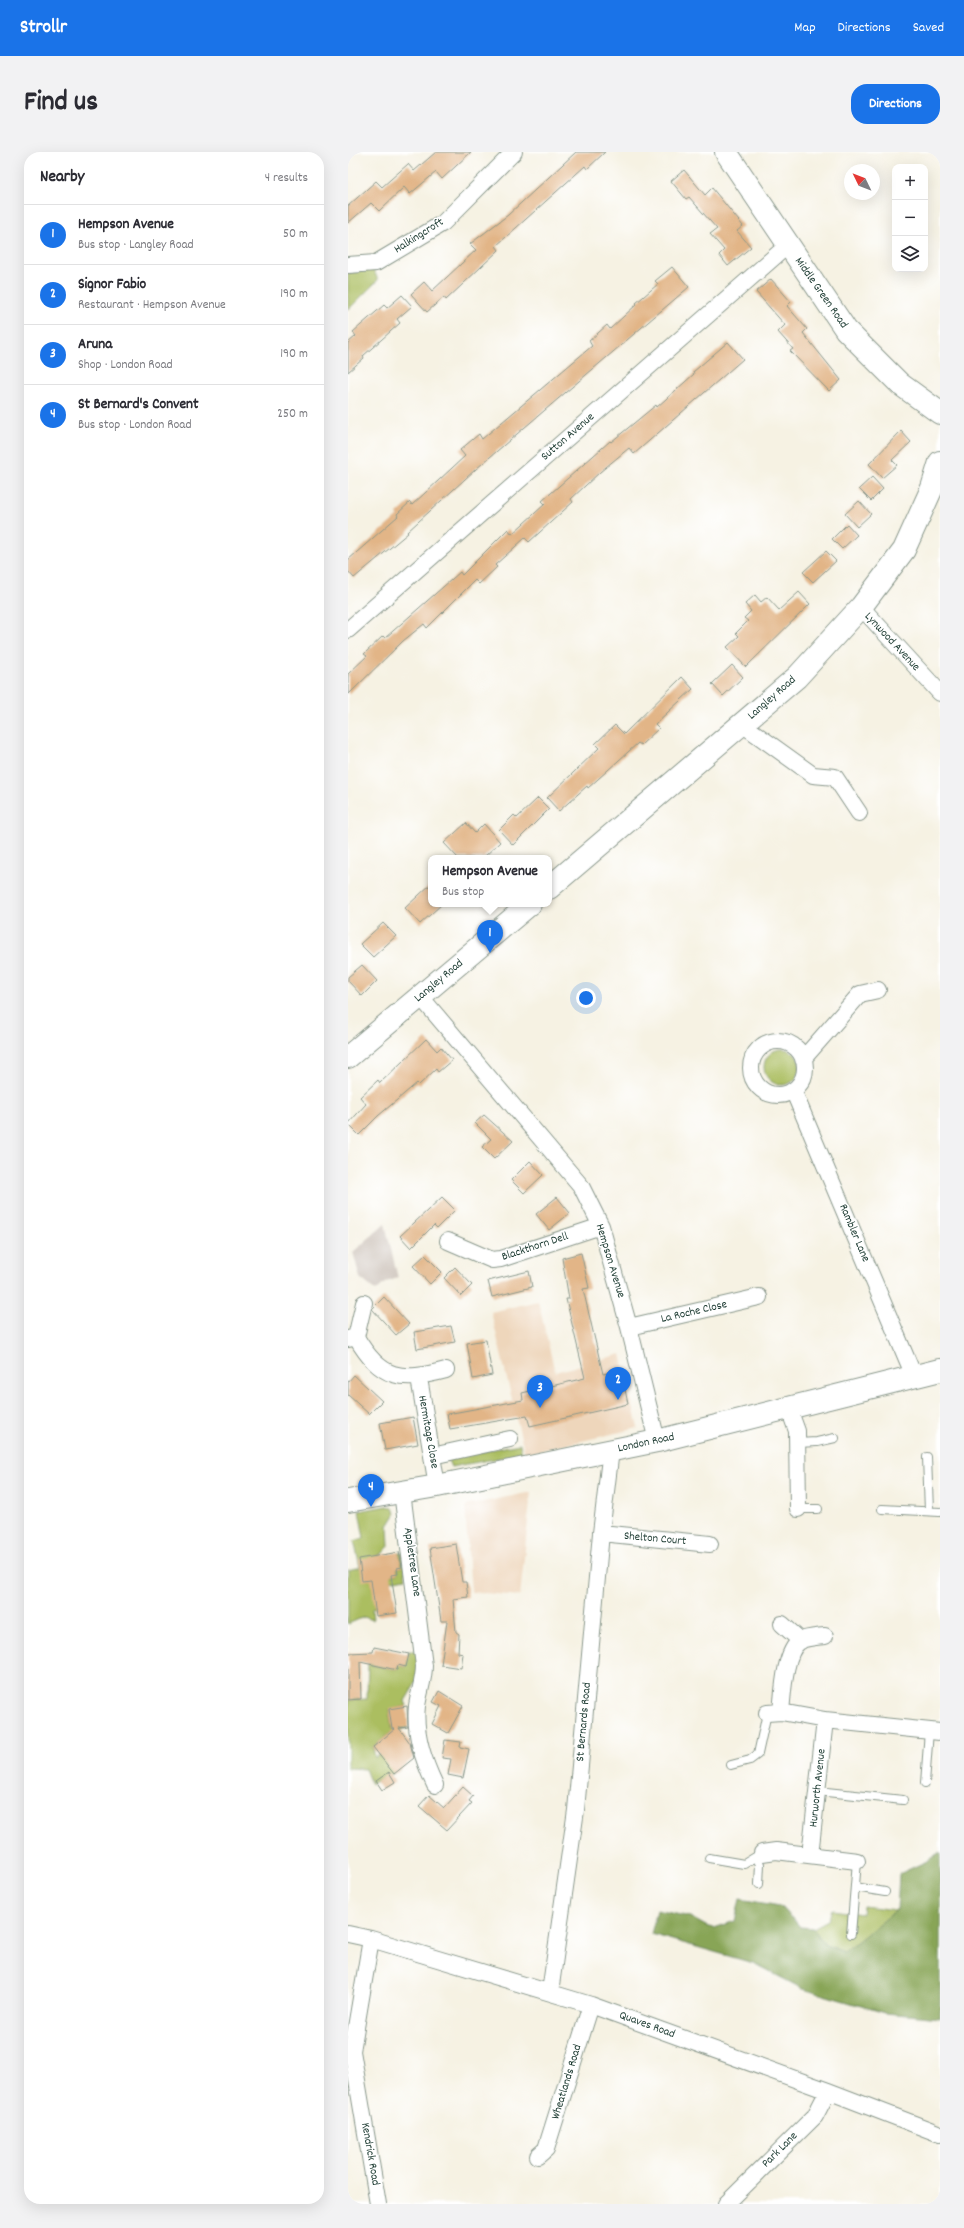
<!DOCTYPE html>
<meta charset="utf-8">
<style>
:root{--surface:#fff;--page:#f2f2f3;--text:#2b2b33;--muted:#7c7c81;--line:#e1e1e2;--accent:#1a73e8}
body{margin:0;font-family:Dekko,sans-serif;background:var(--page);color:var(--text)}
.controls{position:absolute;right:12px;top:12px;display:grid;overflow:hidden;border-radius:8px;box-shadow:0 4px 16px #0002}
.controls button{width:36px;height:36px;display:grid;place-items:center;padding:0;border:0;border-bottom:1px solid var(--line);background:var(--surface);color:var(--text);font:20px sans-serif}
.compass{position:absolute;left:496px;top:12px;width:36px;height:36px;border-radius:50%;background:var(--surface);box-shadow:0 4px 16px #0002;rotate:313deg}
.you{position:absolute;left:238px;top:846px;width:14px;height:14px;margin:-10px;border:3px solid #fff;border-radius:50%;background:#1a73e8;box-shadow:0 0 0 6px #1a73e833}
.badge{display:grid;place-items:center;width:26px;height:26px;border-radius:50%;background:var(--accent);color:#fff;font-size:13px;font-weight:700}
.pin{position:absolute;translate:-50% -33px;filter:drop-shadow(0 1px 2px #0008)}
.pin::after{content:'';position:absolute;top:21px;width:14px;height:12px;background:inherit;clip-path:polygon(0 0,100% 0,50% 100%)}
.popup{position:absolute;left:80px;top:703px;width:124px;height:52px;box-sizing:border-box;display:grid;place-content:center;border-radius:8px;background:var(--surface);filter:drop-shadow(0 1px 3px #0005);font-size:13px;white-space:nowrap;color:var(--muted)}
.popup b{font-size:15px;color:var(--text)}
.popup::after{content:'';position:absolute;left:50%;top:100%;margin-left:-8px;border:8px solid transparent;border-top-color:var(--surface)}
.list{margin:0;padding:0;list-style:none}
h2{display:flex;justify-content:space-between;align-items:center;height:52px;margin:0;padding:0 16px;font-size:17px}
h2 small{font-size:13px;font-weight:400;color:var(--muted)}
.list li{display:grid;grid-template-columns:26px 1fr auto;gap:12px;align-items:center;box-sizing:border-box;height:60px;padding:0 16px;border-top:1px solid var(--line)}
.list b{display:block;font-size:15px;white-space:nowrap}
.list p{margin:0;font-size:13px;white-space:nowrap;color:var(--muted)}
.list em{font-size:13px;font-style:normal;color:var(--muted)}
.icon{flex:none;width:22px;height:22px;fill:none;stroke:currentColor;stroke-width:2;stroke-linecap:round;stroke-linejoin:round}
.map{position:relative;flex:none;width:592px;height:2052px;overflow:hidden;border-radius:16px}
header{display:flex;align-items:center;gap:24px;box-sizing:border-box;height:56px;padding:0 20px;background:var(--accent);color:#fff}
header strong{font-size:19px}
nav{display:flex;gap:22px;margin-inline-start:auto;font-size:14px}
.intro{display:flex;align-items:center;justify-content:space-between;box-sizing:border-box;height:96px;padding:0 24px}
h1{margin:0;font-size:28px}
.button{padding:10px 18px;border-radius:16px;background:var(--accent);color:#fff;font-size:14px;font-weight:700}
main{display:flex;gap:24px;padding:0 24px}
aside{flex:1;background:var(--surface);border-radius:16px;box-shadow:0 4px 16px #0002}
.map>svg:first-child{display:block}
.built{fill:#eed6bb}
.industrial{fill:#ccc2b9}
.green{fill:#abbe61;stroke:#657e4a}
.forest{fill:#88a557;stroke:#547146}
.building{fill:#e2b587}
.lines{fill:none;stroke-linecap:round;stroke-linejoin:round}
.lane-casing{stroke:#8a988c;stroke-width:10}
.street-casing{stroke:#8a988c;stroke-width:18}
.secondary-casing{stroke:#8a988c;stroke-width:24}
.primary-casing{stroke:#8a988c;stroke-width:24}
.lane{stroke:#fff;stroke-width:8}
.street{stroke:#fff;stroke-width:16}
.secondary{stroke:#fff;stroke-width:22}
.primary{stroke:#fff;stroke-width:22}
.labels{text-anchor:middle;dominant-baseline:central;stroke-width:3;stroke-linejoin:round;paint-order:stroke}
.street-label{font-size:12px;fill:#1f3d34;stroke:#fff}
</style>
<header>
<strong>Strollr</strong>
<nav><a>Map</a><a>Directions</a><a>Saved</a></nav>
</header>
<div class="intro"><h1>Find us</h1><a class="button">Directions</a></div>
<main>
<aside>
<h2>Nearby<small>4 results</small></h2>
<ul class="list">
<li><span class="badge">1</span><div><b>Hempson Avenue</b><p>Bus stop · Langley Road</p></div><em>50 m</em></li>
<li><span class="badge">2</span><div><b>Signor Fabio</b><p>Restaurant · Hempson Avenue</p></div><em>190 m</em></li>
<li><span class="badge">3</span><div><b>Aruna</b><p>Shop · London Road</p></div><em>190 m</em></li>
<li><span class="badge">4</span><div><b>St Bernard's Convent</b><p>Bus stop · London Road</p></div><em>250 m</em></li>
</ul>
</aside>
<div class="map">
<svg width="592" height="2052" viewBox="0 0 592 2052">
<rect width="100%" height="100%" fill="#fff"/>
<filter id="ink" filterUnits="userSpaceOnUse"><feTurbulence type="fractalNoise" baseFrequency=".025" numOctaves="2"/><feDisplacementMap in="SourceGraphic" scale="8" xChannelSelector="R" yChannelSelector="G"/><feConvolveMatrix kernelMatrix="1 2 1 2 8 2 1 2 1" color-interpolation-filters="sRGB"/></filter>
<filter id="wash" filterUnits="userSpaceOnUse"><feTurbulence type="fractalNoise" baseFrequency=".012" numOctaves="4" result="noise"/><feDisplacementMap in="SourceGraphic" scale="16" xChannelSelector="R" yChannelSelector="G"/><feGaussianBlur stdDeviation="0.9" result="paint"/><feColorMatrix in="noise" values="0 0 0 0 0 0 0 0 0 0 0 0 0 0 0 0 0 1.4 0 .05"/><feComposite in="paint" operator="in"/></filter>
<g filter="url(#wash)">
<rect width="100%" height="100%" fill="#f6f2e3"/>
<!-- built -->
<path class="built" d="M 190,1149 L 207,1220 L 273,1202 L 290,1276 L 177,1302 L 143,1160 Z
M 183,1340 L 172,1444 L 123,1440 L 117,1354 Z"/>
<!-- industrial -->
<path class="industrial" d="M 37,1072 L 50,1126 L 38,1130 L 28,1139 L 12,1126 L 5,1100 Z"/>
<!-- green -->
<path class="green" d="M 25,116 L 30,128 L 0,158 L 0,121 Z
M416 915a18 18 0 1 1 36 0a18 18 0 1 1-36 0Z
M 172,1292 L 174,1302 L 103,1315 L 99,1306 Z
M 38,1354 L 44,1355 L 48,1361 L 40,1374 L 41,1394 L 34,1402 L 29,1404 L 33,1420 L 43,1418 L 44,1423 L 50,1422 L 49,1416 L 54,1415 L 51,1400 L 54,1400 L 58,1426 L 31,1431 L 27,1456 L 24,1457 L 25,1468 L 16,1465 L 0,1472 L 0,1418 L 12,1415 L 6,1389 L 16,1386 L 11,1359 Z
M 61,1499 L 71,1500 L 73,1522 L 57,1549 L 59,1554 L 41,1558 L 44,1577 L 60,1576 L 45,1579 L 25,1595 L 27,1606 L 31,1603 L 52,1617 L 43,1623 L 41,1621 L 23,1632 L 17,1617 L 0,1616 L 0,1548 L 19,1547 L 20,1512 L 49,1518 L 50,1513 L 58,1515 Z
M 515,1754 L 549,1758 L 496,1800 L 477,1793 L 465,1776 L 480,1768 L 484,1758 L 514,1762 Z"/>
<!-- forest -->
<path class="forest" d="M 592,1700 L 592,1866 L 537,1861 L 455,1837 L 405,1811 L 303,1782 L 309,1758 L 342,1765 L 358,1774 L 366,1776 L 387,1769 L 392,1747 L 432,1754 L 443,1766 L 444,1765 L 452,1775 L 465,1776 L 477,1793 L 496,1800 L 549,1758 L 551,1722 L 579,1709 Z"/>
<g id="blocks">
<!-- building -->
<path class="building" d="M 88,0 L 123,0 L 94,27 L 88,20 L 62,42 L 56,35 L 31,59 L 23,51 L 0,71 L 0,54 L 28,29 L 34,35 L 60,12 L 66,19 Z
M 228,0 L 257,0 L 239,17 L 237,14 L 148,94 L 151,98 L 98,148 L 96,145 L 79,160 L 63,142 L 76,130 L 84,139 L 128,98 L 122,92 L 160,63 Z
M 336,18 L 357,43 L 364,36 L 395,74 L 389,79 L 403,95 L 380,114 L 371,103 L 376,98 L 362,82 L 369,77 L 341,45 L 338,47 L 323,29 Z
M 324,115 L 341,135 L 128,317 L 59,380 L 60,381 L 6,426 L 0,419 L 0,408 L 50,364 L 49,362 L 62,350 L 64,353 L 117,304 L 112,298 L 131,282 L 134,287 L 244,194 L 241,189 L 259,173 L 262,177 L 289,152 L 288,151 L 310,132 L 307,129 Z
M 423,127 L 443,150 L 439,154 L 459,177 L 455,181 L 493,228 L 481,239 L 442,199 L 445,197 L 430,180 L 437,173 L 408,140 Z
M 54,143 L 64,154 L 49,167 L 52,171 L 15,204 L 16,206 L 0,220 L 0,191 L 8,184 L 5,180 L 36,153 L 39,156 Z
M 380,190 L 395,207 L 286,302 L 281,296 L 252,320 L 223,347 L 225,350 L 181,390 L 177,386 L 147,413 L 149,415 L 131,432 L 127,428 L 79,476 L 76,472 L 55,489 L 0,543 L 0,522 L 19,504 L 16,502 L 35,484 L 37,486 L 112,420 L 114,423 L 160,377 L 164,382 L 197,352 L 194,349 L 262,289 L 263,290 L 308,253 L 309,255 L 346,222 L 345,220 Z
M 553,279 L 563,290 L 544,308 L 549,313 L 534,326 L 521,312 Z
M 524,325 L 535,337 L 523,349 L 511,337 Z
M 511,349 L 523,362 L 509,375 L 497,362 Z
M 499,372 L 509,383 L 494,397 L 484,387 Z
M 478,399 L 488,409 L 465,430 L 455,420 Z
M 451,440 L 462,452 L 398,515 L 379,495 L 391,484 L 388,481 L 400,469 L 396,466 L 403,459 L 397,452 L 407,443 L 413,450 L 419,445 L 431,458 Z
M 384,513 L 395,525 L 375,544 L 364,532 Z
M 334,525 L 345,537 L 307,572 L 311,576 L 293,593 L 290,591 L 240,636 L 239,634 L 211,659 L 199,646 L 251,596 L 247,592 L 267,573 L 276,582 Z
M 190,646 L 201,657 L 165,693 L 151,678 L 166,663 L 169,666 Z
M 118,671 L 127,681 L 136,672 L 152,690 L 135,706 L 110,706 L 96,691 Z
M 83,732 L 83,752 L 94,752 L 72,772 L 57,756 Z
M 35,771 L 48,784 L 25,805 L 12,792 Z
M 14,813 L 29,829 L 14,844 L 0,829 L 0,825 Z
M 78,887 L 89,899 L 93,895 L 104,908 L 90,920 L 88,917 L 71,933 L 69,931 L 30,964 L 11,983 L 0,972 L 18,952 L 12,945 L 30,928 L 32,931 Z
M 136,963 L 165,989 L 146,1007 L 134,995 L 143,987 L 127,971 Z
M 182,1009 L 195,1023 L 176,1041 L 163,1028 Z
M 94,1045 L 107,1058 L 89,1076 L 86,1073 L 63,1096 L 52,1084 Z
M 209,1045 L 222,1061 L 201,1078 L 188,1062 Z
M 233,1101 L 241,1136 L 235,1137 L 255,1222 L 273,1218 L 280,1252 L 182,1274 L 179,1264 L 102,1277 L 99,1262 L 175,1248 L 174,1241 L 237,1226 L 218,1147 L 221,1147 L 214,1106 Z
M 77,1103 L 94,1120 L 82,1132 L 65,1114 Z
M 107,1115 L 124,1133 L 113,1144 L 96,1126 Z
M 181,1119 L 184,1135 L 144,1145 L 140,1129 Z
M 36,1145 L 61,1172 L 48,1183 L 24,1157 Z
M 103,1174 L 107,1190 L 69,1197 L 66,1180 Z
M 138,1188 L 144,1223 L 125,1227 L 119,1191 Z
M 6,1223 L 34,1249 L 21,1262 L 0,1243 L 0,1230 Z
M 65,1265 L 70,1292 L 37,1298 L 32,1271 Z
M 108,1392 L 114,1430 L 118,1430 L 120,1445 L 105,1447 L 108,1480 L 111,1482 L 110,1501 L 115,1502 L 113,1516 L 93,1513 L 99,1469 L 93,1469 L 82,1396 Z
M 51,1400 L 54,1415 L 49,1416 L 50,1422 L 43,1423 L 49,1461 L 28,1464 L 23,1428 L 14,1429 L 11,1407 Z
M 26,1495 L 61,1502 L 58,1515 L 50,1513 L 49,1518 L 12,1510 L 13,1547 L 0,1548 L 0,1501 L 25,1500 Z
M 91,1539 L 115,1554 L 100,1581 L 84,1572 L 93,1554 L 85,1550 Z
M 59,1554 L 60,1575 L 51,1576 L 62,1591 L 66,1606 L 46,1622 L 25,1595 L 47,1577 L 44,1577 L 41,1557 Z
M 97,1588 L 113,1590 L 112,1595 L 121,1597 L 115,1626 L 100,1623 L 103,1607 L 94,1606 Z
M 41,1620 L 47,1630 L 34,1638 L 28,1629 Z
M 115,1635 L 125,1644 L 121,1649 L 124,1651 L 99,1678 L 71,1654 L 81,1643 L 96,1656 Z"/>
</g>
</g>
<g filter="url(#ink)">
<use href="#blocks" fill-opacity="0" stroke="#8a988c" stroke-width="1"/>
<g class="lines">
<defs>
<path id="lane" d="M 449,1291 L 469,1290 L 487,1286
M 579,1305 L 581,1359
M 450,1357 L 470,1357
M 534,1357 L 592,1360
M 383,1613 L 402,1608 L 410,1602 L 419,1561
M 577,1631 L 581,1579
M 469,1639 L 555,1648
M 408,1705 L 412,1712 L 411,1732
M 361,1706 L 396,1712 L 414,1701
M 507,1735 L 537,1740
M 503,1782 L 509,1709"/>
<path id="street" d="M 0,113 L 28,111 L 95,71 L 166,0
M 513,455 L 592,541
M 0,478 L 440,93
M 394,572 L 465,623 L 487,625 L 511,661
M 72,844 L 233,1034 L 253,1074 L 281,1175 L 309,1289
M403 916a27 27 0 1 1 54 0a27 27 0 1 1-54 0Z
M 455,907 L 512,842 L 530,838
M 445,938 L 566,1224
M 100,1089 L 144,1108 L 153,1107 L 253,1074
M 281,1175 L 411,1145
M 8,1185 C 33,1228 53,1230 98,1218
M 0,1187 L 8,1185 L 16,1151
M 71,1226 L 89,1334
M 441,1257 L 449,1279 L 450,1357
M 84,1304 L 162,1287
M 54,1340 L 76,1514 C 76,1528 71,1540 69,1554 C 66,1580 76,1610 87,1633
M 253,1381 L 362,1392
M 434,1472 L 453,1489
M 433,1560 C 435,1542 436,1500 452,1489 C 459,1485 469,1485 477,1484
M 419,1561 L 433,1560 L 477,1568 L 592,1580
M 414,1701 L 428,1699 L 509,1709
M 462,1703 L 477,1568
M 0,1782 L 23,1787 L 243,1853 L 480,1939 L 592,1982
M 23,1787 L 4,1899 L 30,2052
M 202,1840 L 228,1658 L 253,1381 L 263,1298
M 190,2004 L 198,1997 L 243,1853
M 378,2052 L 467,1964 L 480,1939"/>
<path id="secondary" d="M 378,0 L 498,178 L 552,232 L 592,261
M 201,736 L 449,525 L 513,455 L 556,398 L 584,336 L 592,310
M 0,905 L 182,752"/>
<path id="primary" d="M 0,1349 L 89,1334 L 309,1289 L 592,1218"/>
</defs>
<!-- lane casing -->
<use href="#lane" class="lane-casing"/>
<!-- street casing -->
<use href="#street" class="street-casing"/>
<!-- secondary casing -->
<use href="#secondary" class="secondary-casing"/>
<!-- primary casing -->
<use href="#primary" class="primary-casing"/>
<!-- lane -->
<use href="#lane" class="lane"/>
<!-- street -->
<use href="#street" class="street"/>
<!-- secondary -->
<use href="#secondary" class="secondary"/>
<!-- primary -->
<use href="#primary" class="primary"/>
</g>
</g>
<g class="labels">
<!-- street labels -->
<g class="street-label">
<text transform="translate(71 84) rotate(-32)">Halkingcroft</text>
<text transform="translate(473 141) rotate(55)">Middle Green Road</text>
<text transform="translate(220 285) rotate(-41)">Sutton Avenue</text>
<text transform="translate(544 490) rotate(47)">Lynwood Avenue</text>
<text transform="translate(424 546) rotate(-41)">Langley Road</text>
<text transform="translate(91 829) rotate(-40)">Langley Road</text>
<text transform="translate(506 1081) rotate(67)">Rambler Lane</text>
<text transform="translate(187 1095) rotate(-18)">Blackthorn Dell</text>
<text transform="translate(262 1109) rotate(73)">Hempson Avenue</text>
<text transform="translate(346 1160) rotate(-13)">La Roche Close</text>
<text transform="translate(80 1280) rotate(80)">Hermitage Close</text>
<text transform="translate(298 1291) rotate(-12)">London Road</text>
<text transform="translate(307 1387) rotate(5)">Shelton Court</text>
<text transform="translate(64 1410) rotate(82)">Appletree Lane</text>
<text transform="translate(236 1570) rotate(-85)">St Bernards Road</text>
<text transform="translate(470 1636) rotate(-84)">Hurworth Avenue</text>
<text transform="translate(299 1873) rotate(20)">Quaves Road</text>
<text transform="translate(219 1930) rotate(-73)">Wheatlands Road</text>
<text transform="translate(432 1998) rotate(-45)">Park Lane</text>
<text transform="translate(22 2002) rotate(80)">Kendrick Road</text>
</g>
</g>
</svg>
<div class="controls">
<button>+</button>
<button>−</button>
<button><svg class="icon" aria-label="layers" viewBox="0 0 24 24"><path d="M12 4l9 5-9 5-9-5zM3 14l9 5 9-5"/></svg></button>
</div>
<svg class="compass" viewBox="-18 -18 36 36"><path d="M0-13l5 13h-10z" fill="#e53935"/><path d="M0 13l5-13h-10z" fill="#7c7c81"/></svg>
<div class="you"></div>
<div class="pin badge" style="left:142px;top:801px">1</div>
<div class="popup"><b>Hempson Avenue</b>Bus stop</div>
<div class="pin badge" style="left:270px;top:1248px">2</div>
<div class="pin badge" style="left:192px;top:1256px">3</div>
<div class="pin badge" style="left:23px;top:1355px">4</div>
</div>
</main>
